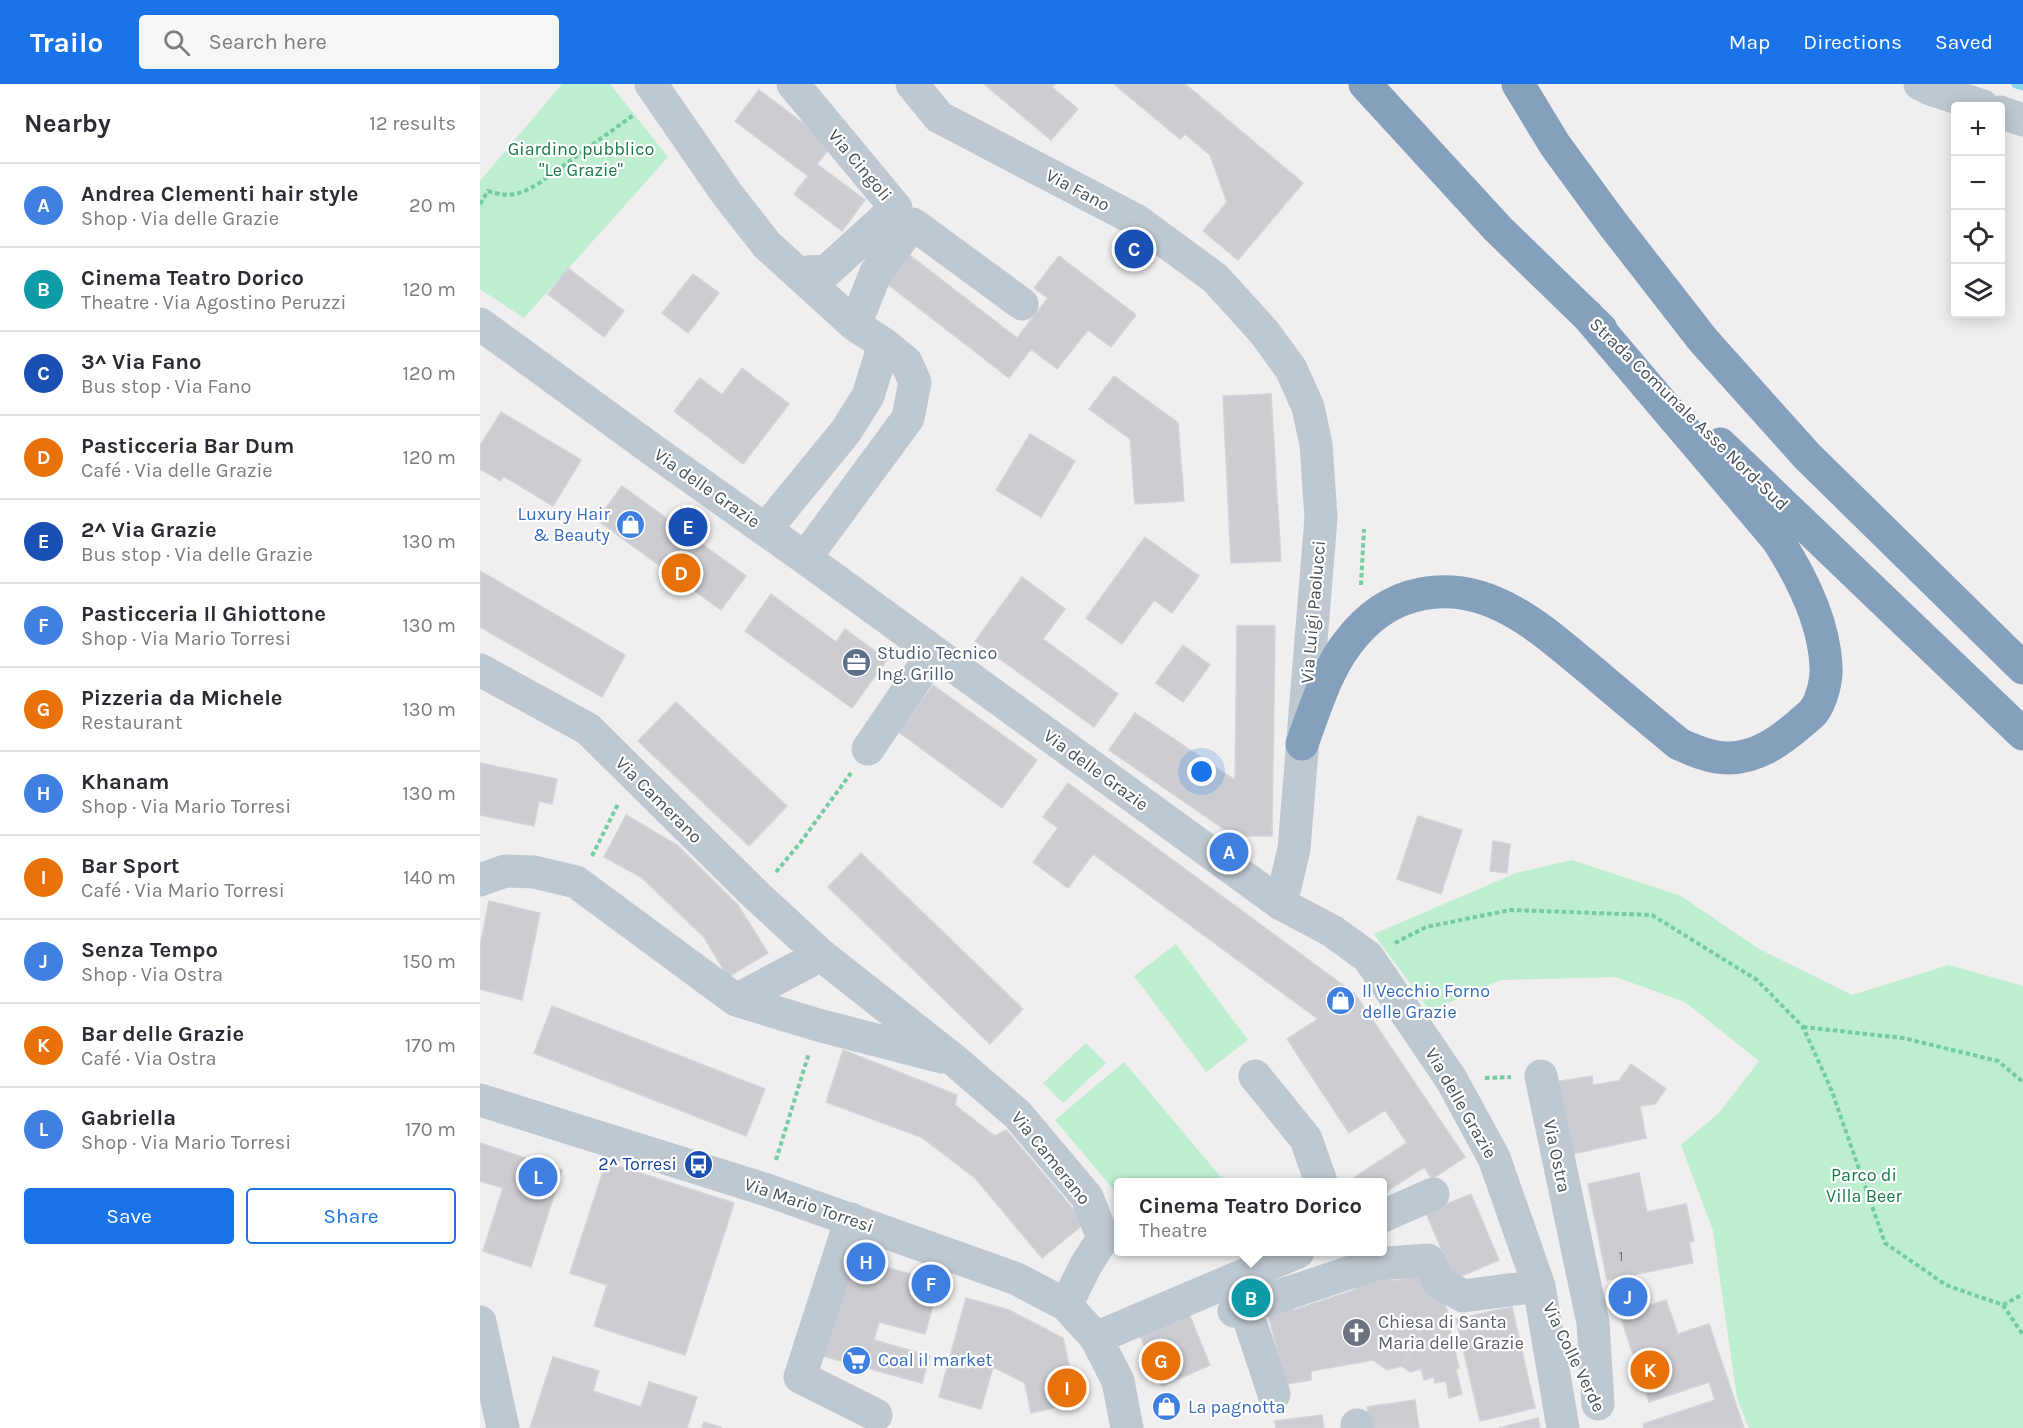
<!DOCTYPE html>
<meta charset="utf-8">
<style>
:root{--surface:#fff;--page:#f7f7f7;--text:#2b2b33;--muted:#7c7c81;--line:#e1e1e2;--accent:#1a73e8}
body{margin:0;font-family:Karla,sans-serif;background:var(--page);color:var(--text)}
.controls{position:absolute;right:18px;top:18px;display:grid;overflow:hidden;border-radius:6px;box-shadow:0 3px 15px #0003}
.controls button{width:54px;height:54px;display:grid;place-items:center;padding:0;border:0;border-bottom:2px solid var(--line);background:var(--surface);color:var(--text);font:30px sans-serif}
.you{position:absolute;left:722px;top:688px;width:21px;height:21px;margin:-15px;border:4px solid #fff;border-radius:50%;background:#1a73e8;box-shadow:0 0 0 9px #1a73e833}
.badge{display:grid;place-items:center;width:39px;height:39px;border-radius:50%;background:var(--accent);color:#fff;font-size:20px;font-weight:700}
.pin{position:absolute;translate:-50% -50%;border:3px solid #fff;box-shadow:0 2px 6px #0006}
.popup{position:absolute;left:634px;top:1094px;width:273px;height:78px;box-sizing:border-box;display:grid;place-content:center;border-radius:6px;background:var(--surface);filter:drop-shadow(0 2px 4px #0005);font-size:20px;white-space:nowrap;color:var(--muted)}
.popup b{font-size:22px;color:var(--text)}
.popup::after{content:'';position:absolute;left:50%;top:100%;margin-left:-12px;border:12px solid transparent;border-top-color:var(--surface)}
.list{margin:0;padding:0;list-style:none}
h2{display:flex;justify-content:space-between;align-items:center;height:78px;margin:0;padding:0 24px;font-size:26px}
h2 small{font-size:20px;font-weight:400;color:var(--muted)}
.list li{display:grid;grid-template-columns:39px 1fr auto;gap:18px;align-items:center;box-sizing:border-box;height:84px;padding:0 24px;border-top:2px solid var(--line)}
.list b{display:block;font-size:22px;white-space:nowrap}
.list p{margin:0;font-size:20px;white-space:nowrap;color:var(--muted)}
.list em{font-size:20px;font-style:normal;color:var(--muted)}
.actions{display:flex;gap:12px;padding:18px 24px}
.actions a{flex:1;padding:14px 0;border:2px solid var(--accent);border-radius:6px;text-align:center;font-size:21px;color:var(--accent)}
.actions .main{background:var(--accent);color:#fff}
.icon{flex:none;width:33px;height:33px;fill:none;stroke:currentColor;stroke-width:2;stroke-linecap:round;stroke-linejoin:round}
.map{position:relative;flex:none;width:1543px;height:1344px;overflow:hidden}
header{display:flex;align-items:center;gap:36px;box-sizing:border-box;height:84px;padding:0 30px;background:var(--accent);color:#fff}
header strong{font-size:28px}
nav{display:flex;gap:33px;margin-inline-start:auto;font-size:21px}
.search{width:420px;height:54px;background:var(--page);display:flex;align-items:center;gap:15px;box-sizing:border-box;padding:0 21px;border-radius:6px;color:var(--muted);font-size:22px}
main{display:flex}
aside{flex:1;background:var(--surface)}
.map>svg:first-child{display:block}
.green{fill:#bceecf}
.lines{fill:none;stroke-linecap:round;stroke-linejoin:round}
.stream{stroke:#89d7eb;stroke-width:9}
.building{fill:#cbcdd3;stroke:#d2d4d9;stroke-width:1.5}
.path{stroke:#74cca1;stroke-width:4;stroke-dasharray:4.5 3;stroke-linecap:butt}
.minor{stroke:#bec8d0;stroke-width:33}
.highway{stroke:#85a0bd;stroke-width:33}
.labels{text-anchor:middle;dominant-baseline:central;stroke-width:4.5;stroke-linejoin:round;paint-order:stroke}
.number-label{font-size:15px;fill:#677079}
.park-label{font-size:18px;fill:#177c49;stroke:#fff}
.street-label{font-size:18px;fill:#46515b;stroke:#fff}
.shop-label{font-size:18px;fill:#366cbe;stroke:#fff;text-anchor:start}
.service-label{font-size:18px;fill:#4e5e75;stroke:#fff;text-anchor:start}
.transit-label{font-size:18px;fill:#164399;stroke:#fff;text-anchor:end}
.worship-label{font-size:18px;fill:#5b616d;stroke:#fff;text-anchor:start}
</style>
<header>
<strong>Trailo</strong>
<div class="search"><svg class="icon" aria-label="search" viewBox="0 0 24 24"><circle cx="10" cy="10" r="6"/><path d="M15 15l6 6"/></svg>Search here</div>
<nav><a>Map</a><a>Directions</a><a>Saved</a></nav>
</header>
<main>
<aside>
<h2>Nearby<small>12 results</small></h2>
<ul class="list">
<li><span class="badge" style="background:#3f7fe0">A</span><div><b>Andrea Clementi hair style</b><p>Shop · Via delle Grazie</p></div><em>20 m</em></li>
<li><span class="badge" style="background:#0f9aa8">B</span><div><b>Cinema Teatro Dorico</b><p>Theatre · Via Agostino Peruzzi</p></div><em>120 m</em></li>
<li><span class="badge" style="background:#1a4fb4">C</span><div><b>3^ Via Fano</b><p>Bus stop · Via Fano</p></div><em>120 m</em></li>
<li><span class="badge" style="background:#e8710a">D</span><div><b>Pasticceria Bar Dum</b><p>Café · Via delle Grazie</p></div><em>120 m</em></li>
<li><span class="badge" style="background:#1a4fb4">E</span><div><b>2^ Via Grazie</b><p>Bus stop · Via delle Grazie</p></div><em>130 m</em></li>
<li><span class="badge" style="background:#3f7fe0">F</span><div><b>Pasticceria Il Ghiottone</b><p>Shop · Via Mario Torresi</p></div><em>130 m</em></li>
<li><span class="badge" style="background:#e8710a">G</span><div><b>Pizzeria da Michele</b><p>Restaurant</p></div><em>130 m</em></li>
<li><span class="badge" style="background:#3f7fe0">H</span><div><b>Khanam</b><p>Shop · Via Mario Torresi</p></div><em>130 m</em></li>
<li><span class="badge" style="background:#e8710a">I</span><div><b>Bar Sport</b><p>Café · Via Mario Torresi</p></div><em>140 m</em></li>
<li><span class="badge" style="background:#3f7fe0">J</span><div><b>Senza Tempo</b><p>Shop · Via Ostra</p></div><em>150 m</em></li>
<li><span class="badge" style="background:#e8710a">K</span><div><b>Bar delle Grazie</b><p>Café · Via Ostra</p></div><em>170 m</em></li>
<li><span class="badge" style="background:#3f7fe0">L</span><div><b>Gabriella</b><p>Shop · Via Mario Torresi</p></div><em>170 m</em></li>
</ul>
<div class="actions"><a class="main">Save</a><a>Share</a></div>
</aside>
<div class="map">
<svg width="1543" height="1344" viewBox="0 0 1543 1344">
<rect width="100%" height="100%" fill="#f0eeee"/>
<!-- green -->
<path class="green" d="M 82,0 L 130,0 L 188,73 L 44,234 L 0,205 L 0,97 Z
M 1092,776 L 1201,812 L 1279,865 L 1372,911 L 1469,881 L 1543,902 L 1543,1344 L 1269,1344 L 1257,1314 L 1233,1147 L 1201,1061 L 1239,1029 L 1279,977 L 1205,918 L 1136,893 L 1021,896 L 950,927 L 894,850 L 1036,789 Z
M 696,860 L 768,956 L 726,988 L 654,892 Z
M 606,959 L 626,979 L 583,1019 L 563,999 Z
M 644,978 L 745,1098 L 639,1098 L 639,1112 L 575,1036 Z"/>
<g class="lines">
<!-- stream -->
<path class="stream" d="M 1536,0 L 1543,2"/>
</g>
<!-- building -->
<path class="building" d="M 504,0 L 575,0 L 572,3 L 598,25 L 571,56 Z
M 634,0 L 705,0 L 823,99 L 758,176 L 723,147 L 747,118 L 730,71 L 705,50 L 700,55 Z
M 279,6 L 352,61 L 337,80 L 385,116 L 362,147 L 314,110 L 328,92 L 255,37 Z
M 427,169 L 537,254 L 568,214 L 554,204 L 579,172 L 656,231 L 631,263 L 608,246 L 577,285 L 551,265 L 529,294 L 405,198 Z
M 88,184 L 144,227 L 124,253 L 68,210 Z
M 213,190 L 239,209 L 208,249 L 182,229 Z
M 262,284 L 309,320 L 263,380 L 194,327 L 220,294 L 242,311 Z
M 634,292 L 698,339 L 704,417 L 655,420 L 650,355 L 609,325 Z
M 791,310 L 801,477 L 751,479 L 743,312 Z
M 21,328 L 101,376 L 73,422 L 23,392 L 21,397 L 0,385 L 0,362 Z
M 550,350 L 595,377 L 561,433 L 516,406 Z
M 142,402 L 266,492 L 241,526 L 117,436 Z
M 665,453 L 719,492 L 692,529 L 674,516 L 642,560 L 606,534 Z
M 0,487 L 145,571 L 122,613 L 0,543 Z
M 542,493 L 585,525 L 563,555 L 638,610 L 614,643 L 495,557 Z
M 291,510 L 356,558 L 365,545 L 407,576 L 372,624 L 265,547 Z
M 757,542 L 795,542 L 792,752 L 754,752 L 629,666 L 655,629 L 755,696 Z
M 703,561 L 730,581 L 703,618 L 676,599 Z
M 453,601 L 557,676 L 522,724 L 419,648 Z
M 196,618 L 307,722 L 269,762 L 158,657 Z
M 0,679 L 77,695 L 72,720 L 59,717 L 54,742 L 0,731 Z
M 588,699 L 875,910 L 985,1073 L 952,1095 L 944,1083 L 903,1110 L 903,1098 L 879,1098 L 875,1093 L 927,1059 L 905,1026 L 869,1049 L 807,955 L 838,935 L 613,770 L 588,804 L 553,778 L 578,744 L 563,733 Z
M 146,731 L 197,761 L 258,821 L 288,869 L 248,893 L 224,853 L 161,793 L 124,773 Z
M 938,732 L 982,746 L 961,810 L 917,795 Z
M 1013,757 L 1030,760 L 1027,789 L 1010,787 Z
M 381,769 L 543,925 L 510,960 L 348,803 Z
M 9,817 L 60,829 L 42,916 L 0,905 L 0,863 Z
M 72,922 L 285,1005 L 266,1052 L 54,969 Z
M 363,966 L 477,1011 L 475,1021 L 515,1052 L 526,1046 L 605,1139 L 562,1174 L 495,1094 L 441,1053 L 346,1018 Z
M 1151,980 L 1186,1005 L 1175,1020 L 1160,1022 L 1166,1054 L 1092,1070 L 1074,998 L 1112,992 L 1113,1001 L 1139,997 Z
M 0,1059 L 82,1086 L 51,1183 L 3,1167 L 23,1104 L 0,1097 Z
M 126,1078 L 254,1119 L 205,1271 L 114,1242 L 127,1201 L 90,1189 Z
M 1159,1089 L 1167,1128 L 1206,1120 L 1214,1157 L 1209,1158 L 1213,1179 L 1127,1196 L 1108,1100 Z
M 991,1110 L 1019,1176 L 974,1195 L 946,1129 Z
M 369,1173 L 459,1198 L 445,1250 L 399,1238 L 394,1256 L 450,1272 L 442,1299 L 342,1272 Z
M 898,1188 L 912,1197 L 936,1192 L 962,1209 L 969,1234 L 954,1260 L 931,1267 L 922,1282 L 907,1286 L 893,1276 L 831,1287 L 831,1296 L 806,1300 L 787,1226 L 812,1217 L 814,1226 L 875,1206 L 883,1191 Z
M 486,1214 L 529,1226 L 583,1254 L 597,1318 L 551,1329 L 545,1299 L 513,1283 L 501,1325 L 459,1313 Z
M 1186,1216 L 1198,1250 L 1229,1240 L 1264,1344 L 1164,1344 L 1163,1340 L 1235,1316 L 1229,1298 L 1169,1318 L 1140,1231 Z
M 1032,1223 L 1055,1324 L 1000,1337 L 976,1235 Z
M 709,1230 L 730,1281 L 682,1302 L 660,1252 Z
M 968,1236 L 979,1284 L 976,1285 L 982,1310 L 969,1314 L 966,1297 L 955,1299 L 954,1293 L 944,1296 L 941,1285 L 930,1288 L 922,1282 L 931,1267 L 954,1260 Z
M 73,1273 L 119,1287 L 113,1307 L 161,1323 L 169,1298 L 217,1313 L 207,1344 L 50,1344 Z
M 935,1316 L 939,1344 L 890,1344 L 887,1323 Z
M 842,1331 L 844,1344 L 796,1344 L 795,1337 Z
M 1058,1334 L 1060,1344 L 1019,1344 Z
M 224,1338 L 242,1344 L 222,1344 Z"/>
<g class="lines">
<!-- path -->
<path class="path" d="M 0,120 L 8,107 C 29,114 39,111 58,100 L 155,30
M 881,501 L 884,445
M 112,772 L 138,720
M 296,788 L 320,759 L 371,689
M 915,859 L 946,843 L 1030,826 L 1172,831 L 1277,896 L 1323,943 L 1351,1005 L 1405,1159 L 1466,1201 L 1523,1221 L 1543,1251
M 1323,943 L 1423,954 L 1518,977 L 1543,998
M 1005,994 L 1031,993
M 296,1076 L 329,969
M 1523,1221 L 1543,1210"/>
<!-- minor -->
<path class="minor" d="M 171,0 L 247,110 L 287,161 L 375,241 L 404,260 L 426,278 L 435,298 L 428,334 L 325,474
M 313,0 L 416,124 L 348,186 L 318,189
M 432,0 L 459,33 L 656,136 L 735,194 L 784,248 L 811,285 L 828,323 L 836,360 L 841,434 L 814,765 L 801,820
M 1440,0 L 1450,5 L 1503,22
M 1520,28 L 1543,36
M 0,240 L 177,369 L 325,474 L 801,820 L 852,847 L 888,873 L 971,995 L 1014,1074 L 1059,1202 L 1083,1344
M 375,241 L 396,188 L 433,140 L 542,220
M 286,445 L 366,347 L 388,312 L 404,260
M 0,586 L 108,645 L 276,811 L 341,871
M 388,665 L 454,568
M 0,796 L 25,787 L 54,788 L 96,798 L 256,916 L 338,941 L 462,973
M 256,916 L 341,871 L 474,976 L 538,1031 L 607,1113 L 623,1154 L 606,1181 L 586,1221
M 775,992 L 826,1055 L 841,1098
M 1061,992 L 1113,1239 L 1118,1320
M 0,1016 L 287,1106 L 537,1195 L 586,1221 L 616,1254 L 638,1297 L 647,1344
M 903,1132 L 953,1110
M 371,1135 L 320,1293 L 396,1331
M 765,1223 L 794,1310
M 754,1227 L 895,1180 L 948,1176 L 959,1198 L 983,1212 L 1059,1202
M 0,1238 L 23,1344
M 616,1254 L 818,1168
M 877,1341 L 877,1344"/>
<!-- highway -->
<path class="highway" d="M 885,0 L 1018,145 L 1121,245
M 1038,0 L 1075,61 L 1132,139 L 1223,256 L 1327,372 L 1543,584
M 1240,360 L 1543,650
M 822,660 C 834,628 846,587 867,560 C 908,504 972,493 1032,527 C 1061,543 1086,566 1112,587 C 1141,612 1170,636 1199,660 C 1215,667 1231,674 1248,674 C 1277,674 1300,657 1321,639 C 1325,635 1331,631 1334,627 C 1342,616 1347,595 1346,582 C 1344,537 1321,492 1297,455 L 1107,231"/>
</g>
<!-- icons -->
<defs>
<symbol id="shop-disc" viewBox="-11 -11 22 22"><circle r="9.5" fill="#3f7fe0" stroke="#fff"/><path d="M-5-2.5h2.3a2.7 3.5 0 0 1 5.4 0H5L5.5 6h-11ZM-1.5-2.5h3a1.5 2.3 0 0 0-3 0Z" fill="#fff"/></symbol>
<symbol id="office-disc" viewBox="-11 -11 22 22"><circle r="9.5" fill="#5c6f8a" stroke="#fff"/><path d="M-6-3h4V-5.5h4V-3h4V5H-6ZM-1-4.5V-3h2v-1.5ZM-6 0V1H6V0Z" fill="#fff"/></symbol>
<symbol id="bus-disc" viewBox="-11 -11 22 22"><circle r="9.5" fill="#1a4fb4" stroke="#fff"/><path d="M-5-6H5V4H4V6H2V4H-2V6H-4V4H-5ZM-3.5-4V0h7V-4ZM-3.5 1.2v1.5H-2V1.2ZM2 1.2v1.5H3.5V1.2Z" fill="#fff"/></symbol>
<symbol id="church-disc" viewBox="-11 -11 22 22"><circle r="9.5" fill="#6b7280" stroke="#fff"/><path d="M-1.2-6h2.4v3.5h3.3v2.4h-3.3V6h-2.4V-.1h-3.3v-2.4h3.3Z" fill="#fff"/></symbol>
<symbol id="supermarket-disc" viewBox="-11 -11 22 22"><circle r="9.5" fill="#3f7fe0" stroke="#fff"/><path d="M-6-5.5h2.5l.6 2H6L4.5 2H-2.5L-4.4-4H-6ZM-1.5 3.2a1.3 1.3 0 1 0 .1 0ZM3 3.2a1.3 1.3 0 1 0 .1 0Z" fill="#fff"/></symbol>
</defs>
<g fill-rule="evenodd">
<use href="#shop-disc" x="134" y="424" width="33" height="33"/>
<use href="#office-disc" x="360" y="562" width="33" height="33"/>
<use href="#shop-disc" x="844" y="900" width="33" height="33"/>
<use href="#bus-disc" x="202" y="1064" width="33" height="33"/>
<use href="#church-disc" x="860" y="1232" width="33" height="33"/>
<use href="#supermarket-disc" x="360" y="1260" width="33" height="33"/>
<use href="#shop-disc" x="670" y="1306" width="33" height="33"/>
</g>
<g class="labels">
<!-- number labels -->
<g class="number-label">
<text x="1141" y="1172">1</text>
</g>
<!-- park labels -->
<g class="park-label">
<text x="101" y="65">Giardino pubblico<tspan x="101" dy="21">"Le Grazie"</tspan></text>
<text x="1384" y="1091">Parco di<tspan x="1384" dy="21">Villa Beer</tspan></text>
</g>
<!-- street labels -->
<g class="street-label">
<text transform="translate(380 81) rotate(50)">Via Cingoli</text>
<text transform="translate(598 106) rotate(28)">Via Fano</text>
<text transform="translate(1209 330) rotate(44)">Strada Comunale Asse Nord-Sud</text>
<text transform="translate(227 404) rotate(35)">Via delle Grazie</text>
<text transform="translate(833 528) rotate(-85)">Via Luigi Paolucci</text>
<text transform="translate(616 686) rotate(36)">Via delle Grazie</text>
<text transform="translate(179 716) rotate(45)">Via Camerano</text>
<text transform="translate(981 1019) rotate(60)">Via delle Grazie</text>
<text transform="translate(1077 1072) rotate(78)">Via Ostra</text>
<text transform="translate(571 1074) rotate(51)">Via Camerano</text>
<text transform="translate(329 1121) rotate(19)">Via Mario Torresi</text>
<text transform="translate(1094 1273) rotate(64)">Via Colle Verde</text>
</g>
<!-- shop labels -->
<g class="shop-label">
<text x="130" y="430" text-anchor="end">Luxury Hair<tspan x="130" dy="21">&amp; Beauty</tspan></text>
<text x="882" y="907">Il Vecchio Forno<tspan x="882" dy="21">delle Grazie</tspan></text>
<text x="398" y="1276">Coal il market</text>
<text x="708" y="1323">La pagnotta</text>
</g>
<!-- service labels -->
<g class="service-label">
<text x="397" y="569">Studio Tecnico<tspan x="397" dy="21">Ing. Grillo</tspan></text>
</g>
<!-- transit labels -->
<g class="transit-label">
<text x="197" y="1080">2^ Torresi</text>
</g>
<!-- worship labels -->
<g class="worship-label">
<text x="898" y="1238">Chiesa di Santa<tspan x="898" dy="21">Maria delle Grazie</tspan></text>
</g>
</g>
</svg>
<div class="controls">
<button>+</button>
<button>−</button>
<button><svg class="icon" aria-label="locate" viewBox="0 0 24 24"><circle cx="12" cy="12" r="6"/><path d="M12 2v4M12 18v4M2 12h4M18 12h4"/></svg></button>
<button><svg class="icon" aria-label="layers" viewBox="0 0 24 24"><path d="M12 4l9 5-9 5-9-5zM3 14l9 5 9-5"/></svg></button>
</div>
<div class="you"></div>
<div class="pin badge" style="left:749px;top:768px;background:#3f7fe0">A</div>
<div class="pin badge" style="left:771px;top:1214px;background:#0f9aa8">B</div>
<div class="popup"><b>Cinema Teatro Dorico</b>Theatre</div>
<div class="pin badge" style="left:654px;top:165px;background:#1a4fb4">C</div>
<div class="pin badge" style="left:201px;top:489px;background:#e8710a">D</div>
<div class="pin badge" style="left:208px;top:443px;background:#1a4fb4">E</div>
<div class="pin badge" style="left:451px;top:1200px;background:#3f7fe0">F</div>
<div class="pin badge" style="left:681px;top:1277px;background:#e8710a">G</div>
<div class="pin badge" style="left:386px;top:1178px;background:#3f7fe0">H</div>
<div class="pin badge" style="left:587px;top:1304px;background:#e8710a">I</div>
<div class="pin badge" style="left:1148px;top:1213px;background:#3f7fe0">J</div>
<div class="pin badge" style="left:1170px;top:1286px;background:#e8710a">K</div>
<div class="pin badge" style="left:58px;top:1093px;background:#3f7fe0">L</div>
</div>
</main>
